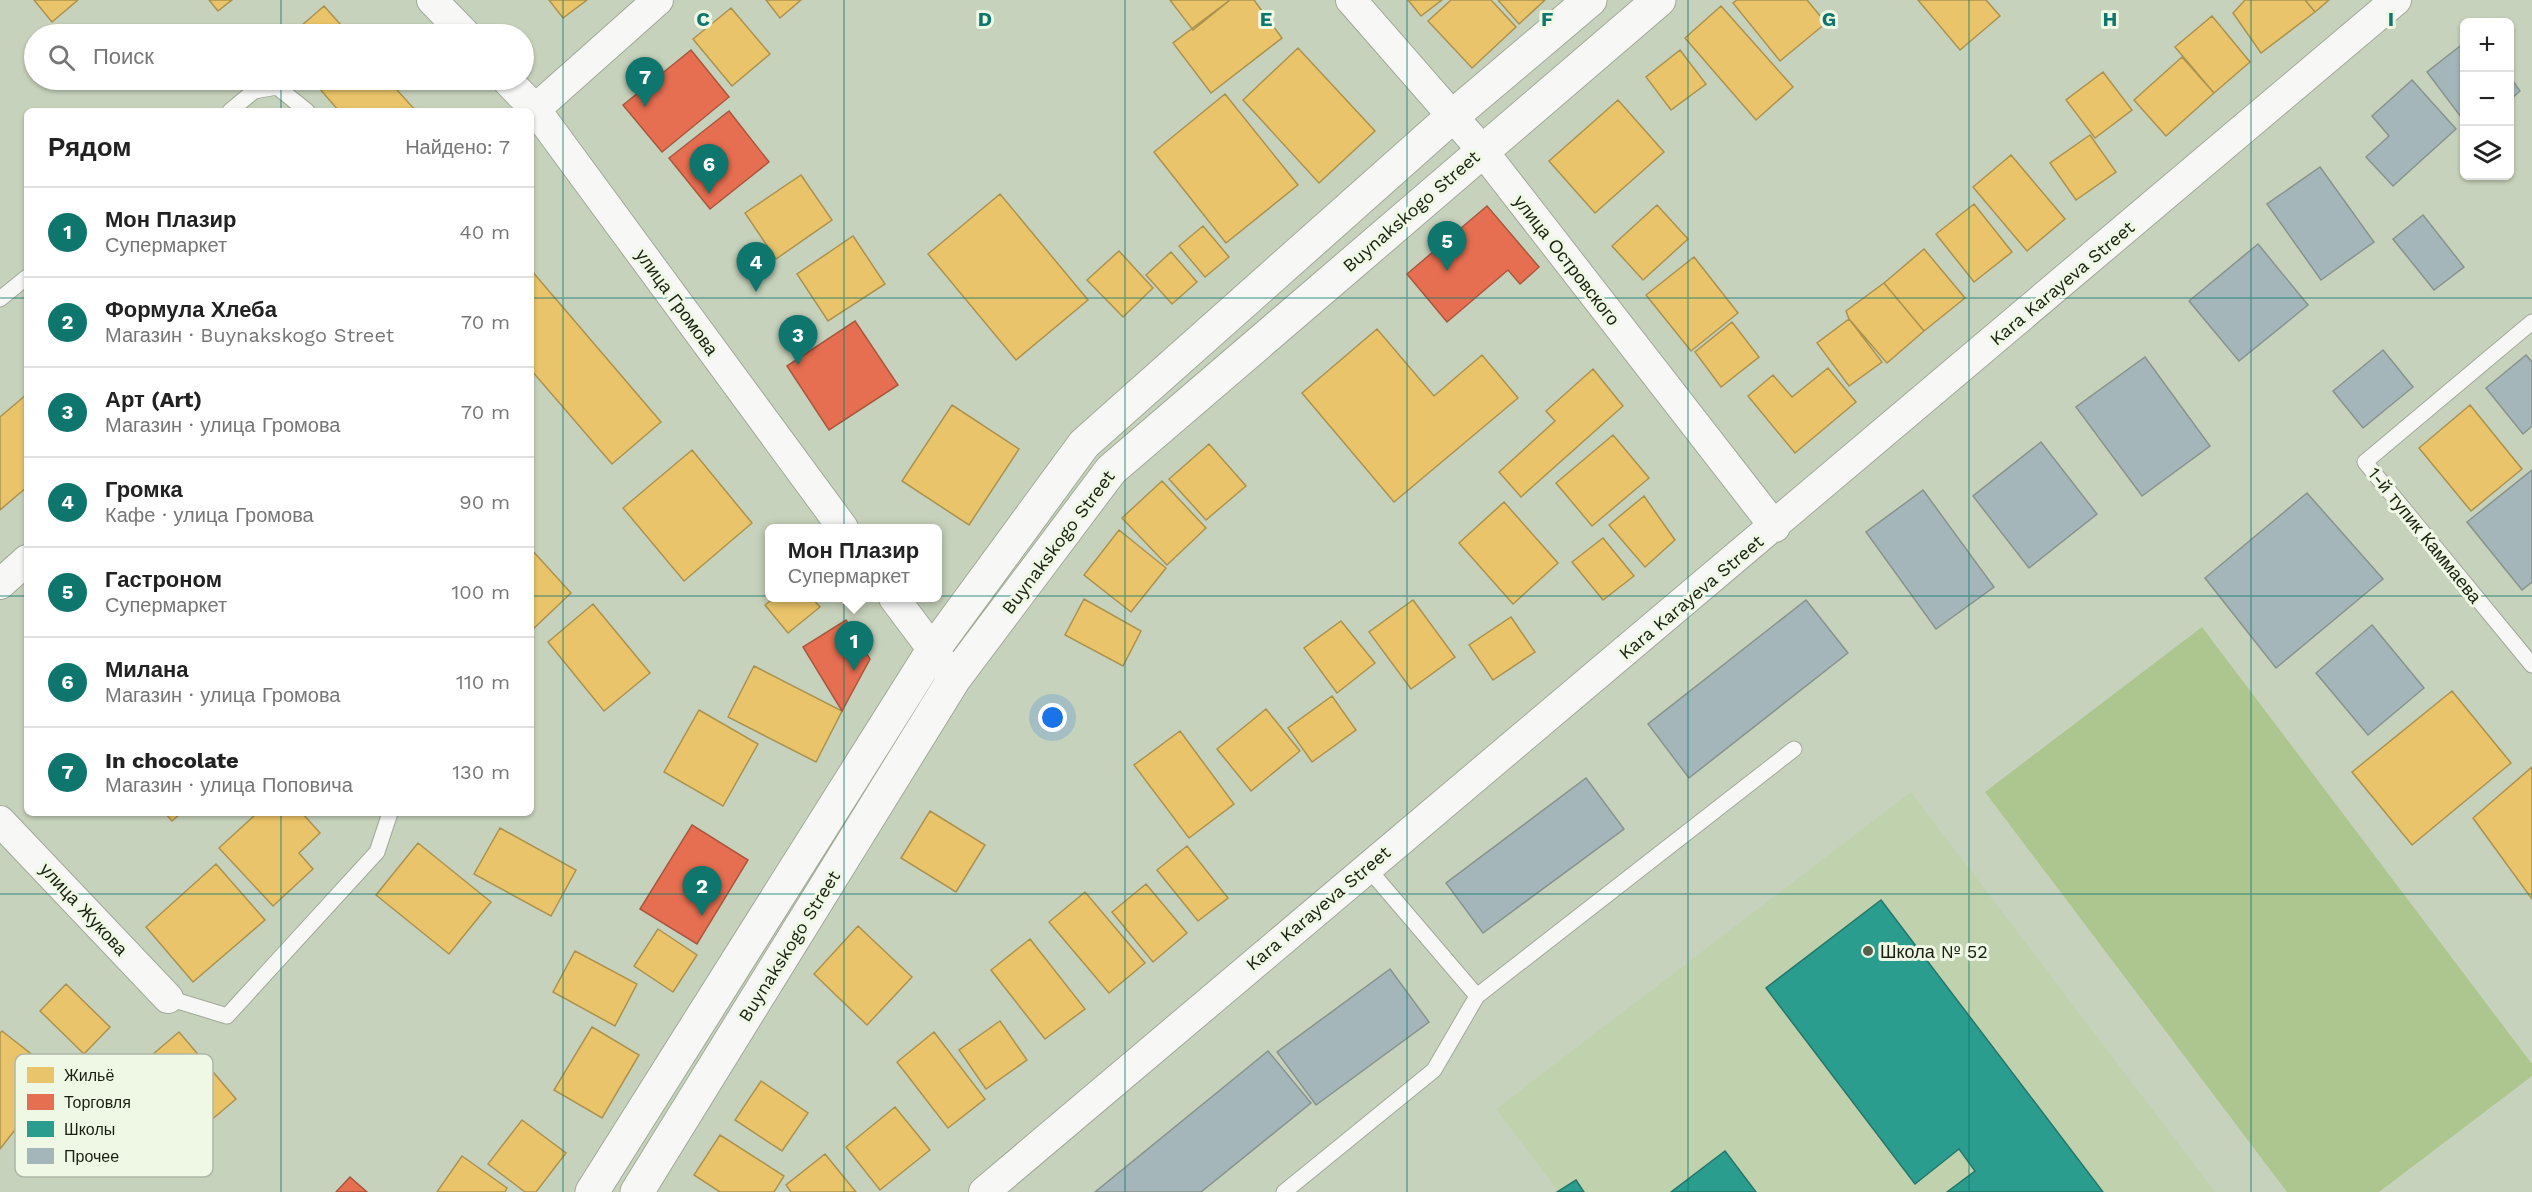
<!DOCTYPE html>
<html lang="ru">
<meta charset="utf-8">
<style>
:root{--surface:#fff;--page:#f6f6f6;--text:#222;--muted:#767676;--line:#e0e0e0;--accent:#0f766e}
body{margin:0;font-family:"Work Sans",sans-serif;background:var(--page);color:var(--text)}
.controls{position:absolute;right:18px;top:18px;display:grid;overflow:hidden;border-radius:9px;box-shadow:0 2px 4px #0004}
.controls button{width:54px;height:54px;display:grid;place-items:center;padding:0;border:0;border-bottom:2px solid var(--line);background:var(--surface);color:var(--text);font:30px sans-serif}
.you{position:absolute;left:1053px;top:718px;width:21px;height:21px;margin:-15px;border:4px solid #fff;border-radius:50%;background:#1a73e8;box-shadow:0 0 0 9px #1a73e833}
.badge{display:grid;place-items:center;width:39px;height:39px;border-radius:50%;background:var(--accent);color:#fff;font-size:20px;font-weight:700}
.pin{position:absolute;translate:-50% -50px;filter:drop-shadow(0 2px 3px #0008)}
.pin::after{content:'';position:absolute;top:32px;width:21px;height:18px;background:inherit;clip-path:polygon(0 0,100% 0,50% 100%)}
.popup{position:absolute;left:765px;top:524px;width:177px;height:78px;box-sizing:border-box;display:grid;place-content:center;border-radius:9px;background:var(--surface);filter:drop-shadow(0 2px 4px #0005);font-size:20px;white-space:nowrap;color:var(--muted)}
.popup b{font-size:22px;color:var(--text)}
.popup::after{content:'';position:absolute;left:50%;top:100%;margin-left:-12px;border:12px solid transparent;border-top-color:var(--surface)}
.list{margin:0;padding:0;list-style:none}
h2{display:flex;justify-content:space-between;align-items:center;height:78px;margin:0;padding:0 24px;font-size:26px}
h2 small{font-size:20px;font-weight:400;color:var(--muted)}
.list li{display:grid;grid-template-columns:39px 1fr auto;gap:18px;align-items:center;box-sizing:border-box;height:90px;padding:0 24px;border-top:2px solid var(--line)}
.list b{display:block;font-size:22px;white-space:nowrap}
.list p{margin:0;font-size:20px;white-space:nowrap;color:var(--muted)}
.list em{font-size:20px;font-style:normal;color:var(--muted)}
.icon{flex:none;width:33px;height:33px;fill:none;stroke:currentColor;stroke-width:2;stroke-linecap:round;stroke-linejoin:round}
.map{position:relative;flex:none;width:2532px;height:1192px;overflow:hidden}
.search{position:absolute;background:var(--surface);box-shadow:0 2px 4px #0004;left:24px;top:24px;width:510px;height:66px;display:flex;align-items:center;gap:15px;box-sizing:border-box;padding:0 21px;border-radius:33px;color:var(--muted);font-size:22px}
.panel{position:absolute;background:var(--surface);box-shadow:0 2px 4px #0004;left:24px;top:108px;width:510px;height:708px;border-radius:9px}
.map>svg:first-child{display:block}
.built{fill:#c0d1ae}
.green{fill:#adc58f}
.homes{fill:#e9c46a;stroke:#ab924f;stroke-width:1.5}
.shops{fill:#e76f51;stroke:#a9573e;stroke-width:1.5}
.schools{fill:#2a9d8f;stroke:#257769;stroke-width:1.5}
.building{fill:#a4b6b9;stroke:#88938e;stroke-width:1.5}
.lines{fill:none;stroke-linecap:round;stroke-linejoin:round}
.service-casing{stroke:#a1a999;stroke-width:17}
.minor-casing{stroke:#a1a999;stroke-width:32}
.primary-casing{stroke:#a1a999;stroke-width:35}
.service{stroke:#f7f8f5;stroke-width:15}
.minor{stroke:#f7f8f5;stroke-width:30}
.primary{stroke:#f7f8f5;stroke-width:33}
.grid{fill:none;stroke:#0f766e;stroke-width:1.5;stroke-opacity:0.55}
.poi-dot{fill:#565e4d;stroke:#eef8e4;stroke-width:2}
.labels{text-anchor:middle;dominant-baseline:central;stroke-width:6;stroke-linejoin:round;paint-order:stroke}
.street-label{font-size:18px;fill:#191f11;stroke:#eef8e4}
.poi-label{font-size:18px;fill:#191f11;stroke:#eef8e4;text-anchor:start}
.key{fill:#eef8e4;stroke:#aeb7a5;stroke-width:1.5}
.key-label{font-size:16px;fill:#191f11}
.grid-label{font-size:20px;text-anchor:middle;font-weight:bold;fill:#0f766e;stroke:#eef8e4;stroke-width:6;stroke-linejoin:round;paint-order:stroke}
</style>
<div class="map">
<svg width="2532" height="1192" viewBox="0 0 2532 1192">
<rect width="100%" height="100%" fill="#c7d2bc"/>
<!-- built -->
<path class="built" d="M 1911,792 L 2215,1192 L 1559,1192 L 1496,1109 Z"/>
<!-- green -->
<path class="green" d="M 2202,627 L 2532,1064 L 2532,1076 L 2379,1192 L 2287,1192 L 1985,792 Z"/>
<!-- homes -->
<path class="homes" d="M 34,0 L 78,0 L 52,22 Z
M 209,0 L 232,0 L 218,11 Z
M 549,0 L 587,0 L 563,18 Z
M 766,0 L 801,0 L 780,18 Z
M 1170,0 L 1230,0 L 1193,30 Z
M 1230,0 L 1254,0 L 1282,38 L 1211,93 L 1173,43 Z
M 1408,0 L 1442,0 L 1421,16 Z
M 1451,0 L 1491,0 L 1516,27 L 1472,68 L 1428,21 Z
M 1498,0 L 1545,0 L 1519,24 Z
M 1737,0 L 1807,0 L 1826,23 L 1780,61 L 1733,3 Z
M 1918,0 L 1986,0 L 2000,16 L 1960,50 Z
M 2245,0 L 2305,0 L 2315,12 L 2261,53 L 2233,13 Z
M 2305,0 L 2329,0 L 2315,12 Z
M 324,6 L 349,34 L 292,34 Z
M 1721,6 L 1793,87 L 1756,120 L 1685,38 Z
M 731,8 L 770,54 L 732,86 L 693,39 Z
M 2212,16 L 2250,62 L 2214,93 L 2175,47 Z
M 1298,48 L 1375,131 L 1319,183 L 1243,100 Z
M 1680,50 L 1706,84 L 1671,110 L 1646,77 Z
M 2182,57 L 2214,93 L 2166,136 L 2134,100 Z
M 2103,72 L 2132,110 L 2095,138 L 2066,100 Z
M 312,80 L 388,80 L 416,111 L 339,111 Z
M 1225,94 L 1298,185 L 1226,243 L 1154,152 Z
M 1618,100 L 1664,152 L 1595,213 L 1549,161 Z
M 2090,135 L 2116,172 L 2076,200 L 2050,163 Z
M 2011,155 L 2065,219 L 2027,251 L 1973,187 Z
M 801,175 L 832,220 L 776,259 L 745,213 Z
M 1000,194 L 1088,300 L 1016,360 L 928,254 Z
M 1974,204 L 2012,252 L 1974,282 L 1936,234 Z
M 1657,205 L 1688,239 L 1643,280 L 1612,246 Z
M 1203,226 L 1229,257 L 1205,277 L 1179,246 Z
M 853,236 L 885,284 L 828,321 L 797,274 Z
M 1924,249 L 1965,298 L 1924,331 L 1884,283 Z
M 1119,251 L 1153,288 L 1123,317 L 1087,280 Z
M 1171,252 L 1197,282 L 1172,304 L 1146,275 Z
M 1694,257 L 1738,313 L 1691,351 L 1646,295 Z
M 531,270 L 661,422 L 612,464 L 531,370 Z
M 1884,283 L 1924,331 L 1887,363 L 1849,319 L 1846,311 Z
M 1849,319 L 1882,362 L 1849,386 L 1817,343 Z
M 1732,322 L 1759,357 L 1721,387 L 1695,352 Z
M 1377,329 L 1434,396 L 1482,355 L 1518,398 L 1394,502 L 1302,393 Z
M 1828,368 L 1856,402 L 1795,453 L 1748,396 L 1773,375 L 1792,397 Z
M 1593,369 L 1623,406 L 1521,497 L 1499,472 L 1555,421 L 1546,411 Z
M 27,394 L 27,487 L 0,510 L 0,417 Z
M 952,405 L 1019,449 L 969,525 L 902,481 Z
M 2470,405 L 2522,469 L 2471,511 L 2419,448 Z
M 1613,435 L 1649,478 L 1592,526 L 1556,483 Z
M 1209,444 L 1246,486 L 1206,520 L 1169,479 Z
M 692,450 L 752,523 L 684,581 L 623,508 Z
M 1162,481 L 1206,528 L 1167,565 L 1122,518 Z
M 1644,496 L 1675,540 L 1645,567 L 1609,525 Z
M 1504,502 L 1558,563 L 1513,604 L 1459,543 Z
M 1119,530 L 1166,568 L 1131,612 L 1084,575 Z
M 1603,538 L 1634,576 L 1603,600 L 1572,562 Z
M 531,549 L 571,593 L 531,631 Z
M 774,598 L 812,598 L 820,607 L 788,633 L 765,605 Z
M 1084,599 L 1141,631 L 1123,666 L 1065,635 Z
M 1413,600 L 1455,657 L 1411,689 L 1369,632 Z
M 593,604 L 650,673 L 604,711 L 548,642 Z
M 1511,617 L 1535,652 L 1493,680 L 1469,645 Z
M 1341,621 L 1375,663 L 1337,693 L 1304,648 Z
M 754,666 L 842,711 L 816,762 L 728,717 Z
M 2452,691 L 2511,763 L 2412,845 L 2352,772 Z
M 1332,696 L 1356,730 L 1312,762 L 1288,728 Z
M 1266,709 L 1300,751 L 1251,791 L 1217,749 Z
M 699,710 L 758,744 L 723,806 L 664,772 Z
M 1180,731 L 1234,804 L 1189,838 L 1134,765 Z
M 2532,767 L 2532,899 L 2473,818 Z
M 930,811 L 985,845 L 956,892 L 901,858 Z
M 165,813 L 181,813 L 172,821 Z
M 257,813 L 302,813 L 320,833 L 299,853 L 313,869 L 273,906 L 219,848 Z
M 500,828 L 576,870 L 551,916 L 474,874 Z
M 418,843 L 491,902 L 449,954 L 376,895 Z
M 1187,846 L 1228,898 L 1198,921 L 1157,870 Z
M 216,864 L 265,920 L 193,982 L 146,927 Z
M 1146,884 L 1187,933 L 1153,962 L 1112,912 Z
M 1085,892 L 1145,963 L 1109,993 L 1049,922 Z
M 858,926 L 912,977 L 867,1025 L 814,974 Z
M 658,929 L 697,955 L 673,992 L 634,966 Z
M 1030,939 L 1085,1009 L 1045,1039 L 991,970 Z
M 575,951 L 637,984 L 615,1026 L 553,992 Z
M 66,984 L 110,1027 L 84,1054 L 40,1011 Z
M 1000,1021 L 1027,1060 L 986,1089 L 959,1050 Z
M 592,1027 L 639,1055 L 602,1118 L 554,1090 Z
M 2,1031 L 58,1075 L 0,1149 L 0,1033 Z
M 179,1032 L 236,1099 L 196,1133 L 139,1066 Z
M 934,1032 L 985,1099 L 948,1128 L 897,1062 Z
M 761,1081 L 808,1113 L 782,1151 L 735,1120 Z
M 895,1107 L 930,1150 L 880,1190 L 846,1147 Z
M 522,1120 L 566,1153 L 536,1192 L 525,1192 L 488,1164 Z
M 720,1135 L 784,1176 L 774,1192 L 720,1192 L 694,1175 Z
M 825,1154 L 856,1192 L 791,1192 L 786,1185 Z
M 462,1156 L 507,1188 L 505,1192 L 437,1192 Z"/>
<!-- shops -->
<path class="shops" d="M 691,50 L 729,97 L 662,152 L 623,105 Z
M 729,111 L 769,162 L 710,209 L 669,158 Z
M 1487,206 L 1539,267 L 1520,284 L 1508,270 L 1447,322 L 1407,274 Z
M 855,321 L 898,385 L 829,430 L 787,366 Z
M 846,620 L 870,659 L 842,711 L 803,647 Z
M 692,825 L 748,860 L 697,944 L 640,909 Z
M 350,1177 L 367,1192 L 336,1192 Z"/>
<!-- schools -->
<path class="schools" d="M 1881,900 L 2103,1192 L 1947,1192 L 1975,1171 L 1959,1149 L 1915,1184 L 1766,988 Z
M 1725,1151 L 1756,1192 L 1671,1192 Z
M 1576,1180 L 1584,1192 L 1557,1192 Z"/>
<!-- building -->
<path class="building" d="M 2464,43 L 2464,121 L 2427,72 Z
M 2510,77 L 2520,91 L 2510,100 Z
M 2412,80 L 2456,129 L 2393,186 L 2366,157 L 2389,136 L 2372,116 Z
M 2320,167 L 2374,242 L 2321,280 L 2267,204 Z
M 2423,215 L 2464,267 L 2434,290 L 2393,239 Z
M 2258,244 L 2308,305 L 2239,361 L 2189,301 Z
M 2383,350 L 2413,387 L 2363,428 L 2333,391 Z
M 2526,355 L 2532,362 L 2532,426 L 2523,434 L 2486,388 Z
M 2145,357 L 2210,446 L 2142,496 L 2076,407 Z
M 2041,442 L 2097,514 L 2029,568 L 1973,496 Z
M 2532,470 L 2532,582 L 2522,590 L 2467,522 Z
M 1923,490 L 1994,587 L 1936,629 L 1866,532 Z
M 2307,493 L 2383,579 L 2276,668 L 2205,578 Z
M 1806,600 L 1848,653 L 1689,778 L 1648,724 Z
M 2372,625 L 2424,688 L 2368,735 L 2316,673 Z
M 1586,778 L 1624,829 L 1483,933 L 1446,883 Z
M 1390,969 L 1429,1022 L 1316,1105 L 1277,1052 Z
M 1268,1051 L 1311,1103 L 1201,1192 L 1095,1192 Z"/>
<g class="lines">
<defs>
<path id="service" d="M 230,111 L 254,91 L 277,87 L 307,111
M 0,299 L 27,277
M 2532,322 L 2365,462 L 2532,665
M 1477,996 L 1794,749
M 168,998 L 227,1016 L 377,852 L 390,813
M 1284,1192 L 1434,1070 L 1477,996 L 1366,866"/>
<path id="minor" d="M 432,0 L 465,34
M 1351,0 L 1482,150 L 1775,527
M 507,80 L 535,109 L 843,528
M 531,113 L 658,0
M 0,584 L 27,560
M 894,598 L 948,670
M 0,821 L 168,998
M 984,1192 C 1453,792 1926,398 2396,0"/>
<path id="primary" d="M 592,1192 L 933,650 L 1084,444 L 1454,115 L 1590,0
M 637,1192 L 954,679 L 1111,470 L 1659,0"/>
</defs>
<!-- service casing -->
<use href="#service" class="service-casing"/>
<!-- minor casing -->
<use href="#minor" class="minor-casing"/>
<!-- primary casing -->
<use href="#primary" class="primary-casing"/>
<!-- service -->
<use href="#service" class="service"/>
<!-- minor -->
<use href="#minor" class="minor"/>
<!-- primary -->
<use href="#primary" class="primary"/>
</g>
<!-- grid -->
<path class="grid" d="M 281,0 L 281,34M 563,0 L 563,1192M 844,0 L 844,1192M 1125,0 L 1125,1192M 1407,0 L 1407,1192M 1688,0 L 1688,1192M 1969,0 L 1969,1192M 2251,0 L 2251,1192M 281,80 L 281,111M 0,298 L 27,298M 531,298 L 2532,298M 0,596 L 27,596M 531,596 L 2532,596M 281,813 L 281,1192M 0,894 L 2532,894"/>
<!-- markers -->
<circle class="poi-dot" cx="1868" cy="951" r="6"/>
<g class="labels">
<!-- street labels -->
<g class="street-label">
<text transform="translate(1411 211) rotate(-41)">Buynakskogo Street</text>
<text transform="translate(1567 260) rotate(52)">улица Островского</text>
<text transform="translate(2062 283) rotate(-40)">Kara Karayeva Street</text>
<text transform="translate(677 302) rotate(54)">улица Громова</text>
<text transform="translate(2425 535) rotate(51)">1-й тупик Каммаева</text>
<text transform="translate(1058 542) rotate(-53)">Buynakskogo Street</text>
<text transform="translate(1691 597) rotate(-40)">Kara Karayeva Street</text>
<text transform="translate(1318 908) rotate(-40)">Kara Karayeva Street</text>
<text transform="translate(84 909) rotate(47)">улица Жукова</text>
<text transform="translate(789 946) rotate(-58)">Buynakskogo Street</text>
</g>
<!-- poi labels -->
<g class="poi-label">
<text x="1880" y="951">Школа № 52</text>
</g>
</g>
<!-- legend -->
<rect x="15" y="1054" width="198" height="123" rx="9" class="key"/>
<rect x="27" y="1067" width="27" height="16" fill="#e9c46a"/>
<rect x="27" y="1094" width="27" height="16" fill="#e76f51"/>
<rect x="27" y="1121" width="27" height="16" fill="#2a9d8f"/>
<rect x="27" y="1148" width="27" height="16" fill="#a4b6b9"/>
<g class="key-label">
<text x="64" y="1081">Жильё</text>
<text x="64" y="1108">Торговля</text>
<text x="64" y="1135">Школы</text>
<text x="64" y="1162">Прочее</text>
</g>
<g class="grid-label">
<text x="703" y="26">C</text>
<text x="985" y="26">D</text>
<text x="1266" y="26">E</text>
<text x="1547" y="26">F</text>
<text x="1829" y="26">G</text>
<text x="2110" y="26">H</text>
<text x="2391" y="26">I</text>
</g>
</svg>
<div class="controls">
<button>+</button>
<button>−</button>
<button><svg class="icon" aria-label="layers" viewBox="0 0 24 24"><path d="M12 4l9 5-9 5-9-5zM3 14l9 5 9-5"/></svg></button>
</div>
<div class="you"></div>
<div class="pin badge" style="left:854px;top:671px">1</div>
<div class="popup"><b>Мон Плазир</b>Супермаркет</div>
<div class="pin badge" style="left:702px;top:916px">2</div>
<div class="pin badge" style="left:798px;top:365px">3</div>
<div class="pin badge" style="left:756px;top:292px">4</div>
<div class="pin badge" style="left:1447px;top:271px">5</div>
<div class="pin badge" style="left:709px;top:194px">6</div>
<div class="pin badge" style="left:645px;top:107px">7</div>
<div class="search"><svg class="icon" aria-label="search" viewBox="0 0 24 24"><circle cx="10" cy="10" r="6"/><path d="M15 15l6 6"/></svg>Поиск</div>
<section class="panel">
<h2>Рядом<small>Найдено: 7</small></h2>
<ul class="list">
<li><span class="badge">1</span><div><b>Мон Плазир</b><p>Супермаркет</p></div><em>40 m</em></li>
<li><span class="badge">2</span><div><b>Формула Хлеба</b><p>Магазин · Buynakskogo Street</p></div><em>70 m</em></li>
<li><span class="badge">3</span><div><b>Арт (Art)</b><p>Магазин · улица Громова</p></div><em>70 m</em></li>
<li><span class="badge">4</span><div><b>Громка</b><p>Кафе · улица Громова</p></div><em>90 m</em></li>
<li><span class="badge">5</span><div><b>Гастроном</b><p>Супермаркет</p></div><em>100 m</em></li>
<li><span class="badge">6</span><div><b>Милана</b><p>Магазин · улица Громова</p></div><em>110 m</em></li>
<li><span class="badge">7</span><div><b>In chocolate</b><p>Магазин · улица Поповича</p></div><em>130 m</em></li>
</ul>
</section>
</div>
